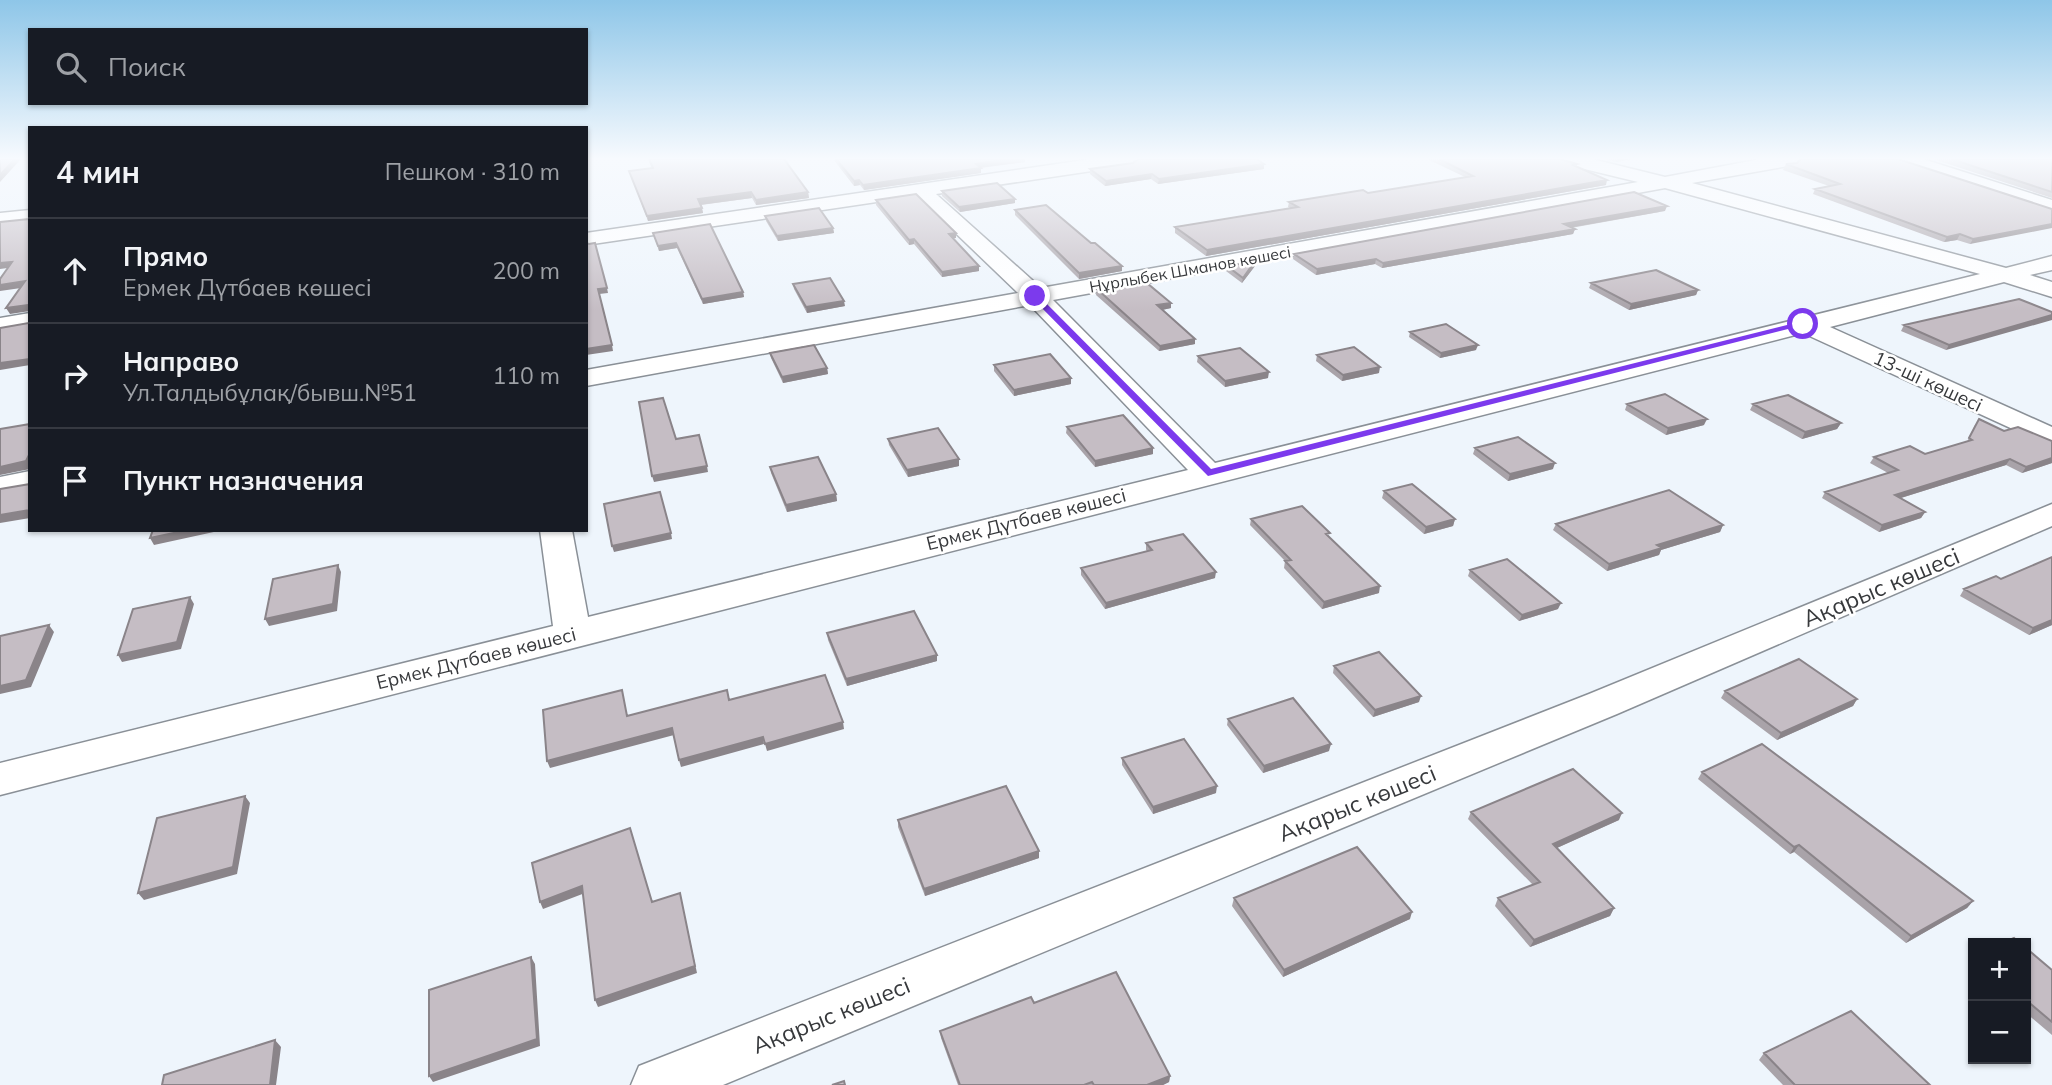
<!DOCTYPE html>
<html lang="ru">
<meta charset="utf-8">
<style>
:root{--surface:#171b24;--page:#242831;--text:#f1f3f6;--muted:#9ea1a6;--line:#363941}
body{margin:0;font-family:Mulish,sans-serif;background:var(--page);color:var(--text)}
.controls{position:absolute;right:21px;bottom:21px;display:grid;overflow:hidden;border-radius:0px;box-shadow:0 2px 5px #0004}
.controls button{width:63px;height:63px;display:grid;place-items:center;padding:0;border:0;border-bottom:2px solid var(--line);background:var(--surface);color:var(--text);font:35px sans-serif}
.stop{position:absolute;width:21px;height:21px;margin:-16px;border:5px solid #7c3aed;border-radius:50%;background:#fff}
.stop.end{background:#7c3aed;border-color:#fff;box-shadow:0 2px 7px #0008}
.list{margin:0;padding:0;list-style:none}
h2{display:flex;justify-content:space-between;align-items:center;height:91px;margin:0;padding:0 28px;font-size:30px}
h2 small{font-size:23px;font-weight:400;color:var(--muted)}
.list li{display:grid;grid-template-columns:46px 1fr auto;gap:21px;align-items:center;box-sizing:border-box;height:105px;padding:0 28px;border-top:2px solid var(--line)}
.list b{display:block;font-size:26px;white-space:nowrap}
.list p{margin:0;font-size:23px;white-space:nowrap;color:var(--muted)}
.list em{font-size:23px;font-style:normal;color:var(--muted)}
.icon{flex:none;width:38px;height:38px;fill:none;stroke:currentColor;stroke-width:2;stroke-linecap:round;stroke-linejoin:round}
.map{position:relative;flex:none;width:2052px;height:1085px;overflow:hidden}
.search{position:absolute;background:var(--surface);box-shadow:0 2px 5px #0004;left:28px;top:28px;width:560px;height:77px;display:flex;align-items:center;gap:18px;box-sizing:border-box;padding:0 24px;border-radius:0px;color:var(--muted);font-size:26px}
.panel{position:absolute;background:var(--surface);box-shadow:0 2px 5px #0004;left:28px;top:126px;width:560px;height:406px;border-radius:0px}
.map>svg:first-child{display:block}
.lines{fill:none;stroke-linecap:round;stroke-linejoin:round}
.minor-casing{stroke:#8a9097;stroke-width:3}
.minor{fill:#fff;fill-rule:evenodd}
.wall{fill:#a9a3a9}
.shaded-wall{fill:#8a8489}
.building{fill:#c5bdc4;stroke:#8a8489;stroke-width:2}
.route{fill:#7c3aed}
.labels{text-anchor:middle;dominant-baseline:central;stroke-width:5;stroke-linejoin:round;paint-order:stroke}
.far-street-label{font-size:16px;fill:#37393c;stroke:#fff}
.street-label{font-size:19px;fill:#37393c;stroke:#fff}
.near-street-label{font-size:23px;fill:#37393c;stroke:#fff}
</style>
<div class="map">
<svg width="2052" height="1085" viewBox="0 0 2052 1085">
<rect width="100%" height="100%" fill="#eef5fc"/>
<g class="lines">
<defs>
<path id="minor" d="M 1091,159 L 1141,159 L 1132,165 L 936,194 L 1041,288 L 1638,182 L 1560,163 L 1557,159 L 1592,159 L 1665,177 L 1761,159 L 1803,159 L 1794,165 L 1692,183 L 2006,268 L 2052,256 L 2052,270 L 2030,275 L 2052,282 L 2052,297 L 2004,282 L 1830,327 L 2052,427 L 2052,447 L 1803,333 L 0,795 L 0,763 L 553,626 L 540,530 L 572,530 L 588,617 L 1188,470 L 1030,305 L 586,386 L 586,370 L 1018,293 L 917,196 L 586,245 L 586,233 ZM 1665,188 L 1980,274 L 1215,463 L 1053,300 Z
M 1894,159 L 1923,159 L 2052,200 L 2052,213 L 1897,163 Z
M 30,210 L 30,222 L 0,225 L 0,213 Z
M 30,313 L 30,327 L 0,332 L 0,318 Z
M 30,471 L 30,489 L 0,495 L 0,477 Z
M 2052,504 L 2052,526 L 1617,714 L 723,1085 L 631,1085 L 639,1066 L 1589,694 Z"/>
</defs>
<!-- minor casing -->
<use href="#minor" class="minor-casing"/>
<!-- minor -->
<use href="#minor" class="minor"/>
</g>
<!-- wall -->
<path class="wall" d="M 648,159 L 784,159 L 808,192 L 809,198 L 756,205 L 752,198 L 701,205 L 703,213 L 648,221 L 629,171 L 652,168 Z
M 833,159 L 1025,159 L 1025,162 L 981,168 L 981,173 L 864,190 L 860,185 L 854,186 Z
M 1427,159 L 1560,159 L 1577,164 L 1577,167 L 1606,185 L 1206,256 L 1175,233 L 1175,227 L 1290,208 L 1288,207 L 1289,202 L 1368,193 L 1465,177 Z
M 1605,159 L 1632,159 L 1616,162 Z
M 1933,159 L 2052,159 L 2052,198 Z
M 1899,160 L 2052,209 L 1970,244 L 1957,240 L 1944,242 L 1813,194 L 1815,189 L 1829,186 L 1783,170 L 1786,164 L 1797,163 Z
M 1262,162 L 1264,169 L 1158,184 L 1151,179 L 1105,186 L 1090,174 L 1090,169 L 1133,163 L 1263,162 Z
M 942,191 L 1015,199 L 1015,203 L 960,212 L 942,196 Z
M 876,200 L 956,233 L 956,238 L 953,238 L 979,271 L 942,277 L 914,244 L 909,245 L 876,205 Z
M 1015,210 L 1122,266 L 1122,271 L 1079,279 L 1015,215 Z
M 1665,211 L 1571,228 L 1575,229 L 1573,234 L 1382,268 L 1375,264 L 1316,275 L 1293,259 L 1294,254 Z
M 765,216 L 833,228 L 834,233 L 778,241 L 766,221 Z
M 710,224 L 743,292 L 744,297 L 703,304 L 677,248 L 659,251 L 653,233 Z
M 1227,266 L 1255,266 L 1242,283 L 1226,271 Z
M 1591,283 L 1698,290 L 1696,295 L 1629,310 L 1589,288 Z
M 793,284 L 845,306 L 807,313 L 794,289 Z
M 1097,289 L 1171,303 L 1171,308 L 1162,310 L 1195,339 L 1195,344 L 1159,351 L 1096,295 Z
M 2019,299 L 1946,350 L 1901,331 L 1904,325 Z
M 1410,332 L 1476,350 L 1440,358 L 1409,337 Z
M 770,353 L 827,368 L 828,374 L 783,383 L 771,358 Z
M 1317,355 L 1379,373 L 1342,381 L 1316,361 Z
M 1198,356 L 1268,378 L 1225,387 L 1197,362 Z
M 994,365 L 1071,378 L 1071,384 L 1014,396 L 994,371 Z
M 1627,404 L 1704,425 L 1666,435 L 1625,410 Z
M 1753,404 L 1841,423 L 1837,429 L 1802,439 L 1750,410 Z
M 1975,425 L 2052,441 L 2052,463 L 2022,473 L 2006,465 L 1901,498 L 1925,512 L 1921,518 L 1879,532 L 1822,498 L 1825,492 L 1888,473 L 1870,463 L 1874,457 L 1925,454 L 1967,442 Z
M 1067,427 L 1153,454 L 1095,467 L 1066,433 Z
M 888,439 L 959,459 L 959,466 L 908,477 L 889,445 Z
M 1475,448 L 1553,469 L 1508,481 L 1473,454 Z
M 770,467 L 836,494 L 837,501 L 787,512 L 771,473 Z
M 1384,491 L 1455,519 L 1453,526 L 1424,534 L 1382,498 Z
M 1251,519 L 1329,537 L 1379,593 L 1322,609 L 1284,568 L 1285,561 L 1250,525 Z
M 1556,524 L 1723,525 L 1720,532 L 1661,550 L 1659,555 L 1607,571 L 1553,530 Z
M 1146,543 L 1215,578 L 1105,609 L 1081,575 L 1081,568 L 1147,551 L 1146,550 Z
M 2052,557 L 2052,625 L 2029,635 L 1960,596 L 1964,589 L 2001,579 Z
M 1470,570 L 1558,609 L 1519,621 L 1468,576 Z
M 827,633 L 937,655 L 937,661 L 847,686 L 828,640 Z
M 1334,666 L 1419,702 L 1373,717 L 1333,673 Z
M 1725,691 L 1857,699 L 1853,706 L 1777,740 L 1721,698 Z
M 1228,719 L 1329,751 L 1263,773 L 1227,725 Z
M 1122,758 L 1216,793 L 1153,814 L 1122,765 Z
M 1702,772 L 1973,901 L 1967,908 L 1906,943 L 1794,852 L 1790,854 L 1698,779 Z
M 1471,812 L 1619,820 L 1557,848 L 1614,908 L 1610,916 L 1530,947 L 1495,906 L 1498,898 L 1533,885 L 1468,819 Z
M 898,820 L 1039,851 L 1039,858 L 925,896 L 898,827 Z
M 1234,898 L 1410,919 L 1283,977 L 1232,906 Z
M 2026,948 L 2052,970 L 2052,1035 L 2026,1013 Z
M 1973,958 L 1973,967 L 1969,963 Z
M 1034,1003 L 1170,1076 L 1169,1082 L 1163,1085 L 958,1085 L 941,1038 L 940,1031 Z
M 1764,1053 L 1930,1085 L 1783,1085 L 1759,1060 Z"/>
<!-- shaded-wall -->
<path class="shaded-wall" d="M 15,159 L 21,159 L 0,182 L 0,175 Z
M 1009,159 L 1025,159 L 1025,162 L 976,168 L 976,164 Z
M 1617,159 L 1632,159 L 1616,162 Z
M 1264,164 L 1264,169 L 1158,184 L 1159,179 Z
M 981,168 L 981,173 L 864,190 L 863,185 Z
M 1152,174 L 1151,179 L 1105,186 L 1106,181 Z
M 859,180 L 860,185 L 854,186 L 854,181 Z
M 1607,180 L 1606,185 L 1206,256 L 1207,250 Z
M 751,192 L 752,198 L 699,205 L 698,199 Z
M 808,192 L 809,198 L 756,205 L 756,200 Z
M 1015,199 L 1015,203 L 960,212 L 959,207 Z
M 1667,206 L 1665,211 L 1562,229 L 1564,224 Z
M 702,208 L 703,213 L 648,221 L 647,216 Z
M 2052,224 L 2052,228 L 1970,244 L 1973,239 Z
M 833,228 L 834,233 L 778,241 L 777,236 Z
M 1575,229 L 1573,234 L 1382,268 L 1383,263 Z
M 956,233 L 956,238 L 949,239 L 949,234 Z
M 1960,234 L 1957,240 L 1944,242 L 1947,237 Z
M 914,239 L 914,244 L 909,245 L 909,240 Z
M 676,243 L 677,248 L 659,251 L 658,246 Z
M 1376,259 L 1375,264 L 1316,275 L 1317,269 Z
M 1255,261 L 1255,266 L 1242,283 L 1243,278 Z
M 12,262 L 15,267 L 0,269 L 0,263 Z
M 979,266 L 979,271 L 942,277 L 942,272 Z
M 1122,266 L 1122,271 L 1079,279 L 1079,273 Z
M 25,281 L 28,287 L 0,291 L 0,285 Z
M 607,288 L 608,293 L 599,294 L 598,289 Z
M 1698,290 L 1696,295 L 1629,310 L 1631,304 Z
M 743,292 L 744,297 L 703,304 L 702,299 Z
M 844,301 L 845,306 L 807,313 L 806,307 Z
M 1171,303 L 1171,308 L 1157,311 L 1157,305 Z
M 29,305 L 30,311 L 10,314 L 6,308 Z
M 2052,315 L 2052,320 L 1946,350 L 1949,345 Z
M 1195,339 L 1195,344 L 1159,351 L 1160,346 Z
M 612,345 L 613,351 L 586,355 L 586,349 Z
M 1478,345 L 1476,350 L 1440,358 L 1441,353 Z
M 30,359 L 30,365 L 0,370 L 0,363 Z
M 1380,367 L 1379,373 L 1342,381 L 1343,375 Z
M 827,368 L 828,374 L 783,383 L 782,377 Z
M 1269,372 L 1268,378 L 1225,387 L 1225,381 Z
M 1071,378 L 1071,384 L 1014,396 L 1014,390 Z
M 1707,419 L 1704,425 L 1666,435 L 1668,428 Z
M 1841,423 L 1837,429 L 1802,439 L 1805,432 Z
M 1153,448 L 1153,454 L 1095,467 L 1095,461 Z
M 30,453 L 30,469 L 0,475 L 0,467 Z
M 2052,458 L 2052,463 L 2022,473 L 2026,467 Z
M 959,459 L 959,466 L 908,477 L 907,470 Z
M 2010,459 L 2006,465 L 1891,501 L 1895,495 Z
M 1555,463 L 1553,469 L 1508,481 L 1510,474 Z
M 707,466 L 708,472 L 654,482 L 652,476 Z
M 836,494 L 837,501 L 787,512 L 786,505 Z
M 29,510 L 30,518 L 0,523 L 0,515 Z
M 1925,512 L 1921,518 L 1879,532 L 1882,525 Z
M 1455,519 L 1453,526 L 1424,534 L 1426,527 Z
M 1723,525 L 1720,532 L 1661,550 L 1659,555 L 1607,571 L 1609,564 L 1657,545 Z
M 188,530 L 223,530 L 154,545 L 150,538 Z
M 671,533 L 672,539 L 614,552 L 612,546 Z
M 338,565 L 341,572 L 337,611 L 269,626 L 265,619 Z
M 1216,572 L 1215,578 L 1105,609 L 1106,603 Z
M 1380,586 L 1379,593 L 1322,609 L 1324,602 Z
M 190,597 L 194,604 L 181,649 L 122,662 L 118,655 Z
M 1561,603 L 1558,609 L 1519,621 L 1522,615 Z
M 2052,620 L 2052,625 L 2029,635 L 2033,628 Z
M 49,625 L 54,632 L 31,687 L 0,694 L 0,686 Z
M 937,655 L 937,661 L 847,686 L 846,679 Z
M 1421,696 L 1419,702 L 1373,717 L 1375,710 Z
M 1857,699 L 1853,706 L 1777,740 L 1781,733 Z
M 843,722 L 844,729 L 767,751 L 765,744 Z
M 672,728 L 674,735 L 550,768 L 547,761 Z
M 763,737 L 764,744 L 681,767 L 679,760 Z
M 1331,744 L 1329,751 L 1263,773 L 1264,766 Z
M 1217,786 L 1216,793 L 1153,814 L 1153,807 Z
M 245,796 L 250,803 L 237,874 L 144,900 L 138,893 Z
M 1622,813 L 1619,820 L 1550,851 L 1553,844 Z
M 1799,845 L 1794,852 L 1790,854 L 1794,847 Z
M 1039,851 L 1039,858 L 925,896 L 924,889 Z
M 582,886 L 585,893 L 543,909 L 540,902 Z
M 680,893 L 697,973 L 598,1007 L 595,1000 Z
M 1973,901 L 1967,908 L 1906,943 L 1911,936 Z
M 1614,908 L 1610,916 L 1530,947 L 1534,940 Z
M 1412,912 L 1410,919 L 1283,977 L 1284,970 Z
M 531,957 L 535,964 L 540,1046 L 433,1082 L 429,1076 Z
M 275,1040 L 281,1047 L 276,1085 L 270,1085 Z
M 1170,1076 L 1169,1082 L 1163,1085 L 1147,1085 Z"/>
<!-- building -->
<path class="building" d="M 0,159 L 15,159 L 0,175 Z
M 649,159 L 784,159 L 808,192 L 756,200 L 751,192 L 698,199 L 702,208 L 647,216 L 629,171 L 653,168 Z
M 836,159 L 1009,159 L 976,164 L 981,168 L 863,185 L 859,180 L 854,181 Z
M 1138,159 L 1257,159 L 1264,164 L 1159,179 L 1152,174 L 1106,181 L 1090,169 L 1133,163 Z
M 1439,159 L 1560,159 L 1577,164 L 1573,165 L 1607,180 L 1207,250 L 1175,227 L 1298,207 L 1289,202 L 1363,190 L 1368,193 L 1473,176 Z
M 1801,159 L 1898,159 L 2052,209 L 2052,224 L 1973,239 L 1960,234 L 1947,237 L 1815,189 L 1840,184 L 1786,164 L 1797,163 Z
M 1951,159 L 2052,159 L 2052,192 Z
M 997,183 L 1015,199 L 959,207 L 942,191 Z
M 1634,192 L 1667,206 L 1564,224 L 1575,229 L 1383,263 L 1376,259 L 1317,269 L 1294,254 Z
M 916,194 L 956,233 L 949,234 L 979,266 L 942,272 L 914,239 L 909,240 L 876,200 Z
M 1046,205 L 1091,243 L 1095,243 L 1122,266 L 1079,273 L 1015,210 Z
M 819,208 L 833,228 L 777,236 L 765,216 Z
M 30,214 L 30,359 L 0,363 L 0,328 L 29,323 L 29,305 L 6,308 L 25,281 L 0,285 L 0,279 L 12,262 L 0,263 L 0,222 L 29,219 Z
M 710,224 L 743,292 L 702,299 L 676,243 L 658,246 L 653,233 Z
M 586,243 L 589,244 L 595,243 L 607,288 L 598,289 L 612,345 L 586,349 Z
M 1255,261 L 1243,278 L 1227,266 Z
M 1656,270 L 1698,290 L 1631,304 L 1591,283 Z
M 830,278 L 844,301 L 806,307 L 793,284 Z
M 1140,281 L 1148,284 L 1171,303 L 1157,305 L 1195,339 L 1160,346 L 1097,289 Z
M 2019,299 L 2052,312 L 2052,315 L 1949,345 L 1904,325 Z
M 1446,324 L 1478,345 L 1441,353 L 1410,332 Z
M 814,345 L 827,368 L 782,377 L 770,353 Z
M 1354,347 L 1380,367 L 1343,375 L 1317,355 Z
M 1240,348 L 1269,372 L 1225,381 L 1198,356 Z
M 1050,354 L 1071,378 L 1014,390 L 994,365 Z
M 1665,394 L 1707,419 L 1668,428 L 1627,404 Z
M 1788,395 L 1841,423 L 1805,432 L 1753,404 Z
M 663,398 L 676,439 L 699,435 L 707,466 L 652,476 L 639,402 Z
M 1123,415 L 1153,448 L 1095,461 L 1067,427 Z
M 1979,419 L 2004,431 L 2018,427 L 2052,441 L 2052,458 L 2026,467 L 2010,459 L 1895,495 L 1925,512 L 1882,525 L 1825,492 L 1898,470 L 1874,457 L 1910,446 L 1925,454 L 1972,440 L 1969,438 Z
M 30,424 L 30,453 L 26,461 L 0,467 L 0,429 Z
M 938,428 L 959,459 L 907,470 L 888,439 Z
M 1518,437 L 1555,463 L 1510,474 L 1475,448 Z
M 818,457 L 836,494 L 786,505 L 770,467 Z
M 30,484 L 30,513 L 27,514 L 29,510 L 0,515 L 0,489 Z
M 1412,484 L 1455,519 L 1426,527 L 1384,491 Z
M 1669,490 L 1723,525 L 1657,545 L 1662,548 L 1609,564 L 1556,524 Z
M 660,492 L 671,533 L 612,546 L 604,504 Z
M 1302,506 L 1330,533 L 1326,534 L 1380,586 L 1324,602 L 1285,561 L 1291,560 L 1251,519 Z
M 153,530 L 188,530 L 150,538 Z
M 1183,534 L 1216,572 L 1106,603 L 1081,568 L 1152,550 L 1146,543 Z
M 2052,557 L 2052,620 L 2033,628 L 1964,589 L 1996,576 L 2001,579 Z
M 1507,559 L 1561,603 L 1522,615 L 1470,570 Z
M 338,565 L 333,604 L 265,619 L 273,579 Z
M 190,597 L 177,642 L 118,655 L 133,609 Z
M 914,611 L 937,655 L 846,679 L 827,633 Z
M 49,625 L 26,680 L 0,686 L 0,636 Z
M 1379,652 L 1421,696 L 1375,710 L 1334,666 Z
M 1799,659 L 1857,699 L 1781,733 L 1725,691 Z
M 825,675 L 843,722 L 765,744 L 763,737 L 679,760 L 672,728 L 547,761 L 543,710 L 622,690 L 627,716 L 727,690 L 729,700 Z
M 1293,698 L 1331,744 L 1264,766 L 1228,719 Z
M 1184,739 L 1217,786 L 1153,807 L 1122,758 Z
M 1762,744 L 1973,901 L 1911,936 L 1799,845 L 1794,847 L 1702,772 Z
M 1573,769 L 1622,813 L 1553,844 L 1614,908 L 1534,940 L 1498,898 L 1540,882 L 1471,812 Z
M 1006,786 L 1039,851 L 924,889 L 898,820 Z
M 245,796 L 233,867 L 138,893 L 157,818 Z
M 630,828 L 652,902 L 680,893 L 695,966 L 595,1000 L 582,886 L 540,902 L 532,863 Z
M 1357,847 L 1412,912 L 1284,970 L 1234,898 Z
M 2014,938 L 2020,943 L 2003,943 Z
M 2026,948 L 2052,970 L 2052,1022 L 2026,1000 Z
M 531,957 L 537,1039 L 429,1076 L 429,990 Z
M 1116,972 L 1170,1076 L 1147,1085 L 1094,1085 L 1092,1082 L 1084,1085 L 960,1085 L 940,1031 L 1031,997 L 1034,1003 Z
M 1851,1011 L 1930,1085 L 1795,1085 L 1764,1053 Z
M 275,1040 L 270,1085 L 162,1085 L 164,1075 Z
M 844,1081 L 845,1085 L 832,1085 Z"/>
<!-- sky -->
<linearGradient id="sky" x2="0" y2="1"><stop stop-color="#8ec6e8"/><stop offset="0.51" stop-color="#f7fafe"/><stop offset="1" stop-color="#f7fafe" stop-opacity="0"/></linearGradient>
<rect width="2052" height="311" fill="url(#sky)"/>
<!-- route -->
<path class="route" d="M 1032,295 L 1038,295 L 1211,469 L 1803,321 L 1808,324 L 1208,476 L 1032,298 Z"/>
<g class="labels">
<!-- far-street labels -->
<g class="far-street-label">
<text transform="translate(1190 269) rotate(-10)">Нұрлыбек Шманов көшесі</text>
</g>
<!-- street labels -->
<g class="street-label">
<text transform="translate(1928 381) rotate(25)">13-ші көшесi</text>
<text transform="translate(1026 519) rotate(-14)">Ермек Дүтбаев көшесi</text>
<text transform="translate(476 658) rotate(-14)">Ермек Дүтбаев көшесi</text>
</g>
<!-- near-street labels -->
<g class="near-street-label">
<text transform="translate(1881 587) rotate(-23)">Ақарыс көшесi</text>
<text transform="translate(1357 803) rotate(-22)">Ақарыс көшесi</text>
<text transform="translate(831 1015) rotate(-22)">Ақарыс көшесi</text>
</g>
</g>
</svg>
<div class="controls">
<button>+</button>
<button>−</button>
</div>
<div class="stop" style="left:1803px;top:324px"></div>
<div class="stop end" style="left:1035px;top:296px"></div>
<div class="search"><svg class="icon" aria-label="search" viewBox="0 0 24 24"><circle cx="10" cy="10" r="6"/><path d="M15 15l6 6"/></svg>Поиск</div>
<section class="panel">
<h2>4 мин<small>Пешком · 310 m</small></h2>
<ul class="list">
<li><svg class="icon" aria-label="ahead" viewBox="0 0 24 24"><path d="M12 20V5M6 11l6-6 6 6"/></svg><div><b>Прямо</b><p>Ермек Дүтбаев көшесi</p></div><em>200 m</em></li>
<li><svg class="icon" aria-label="right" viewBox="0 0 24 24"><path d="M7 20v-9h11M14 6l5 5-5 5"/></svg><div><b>Направо</b><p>Ул.Талдыбұлақ/бывш.№51</p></div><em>110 m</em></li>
<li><svg class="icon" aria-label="arrive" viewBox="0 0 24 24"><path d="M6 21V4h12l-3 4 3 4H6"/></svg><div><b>Пункт назначения</b></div></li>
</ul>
</section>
</div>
